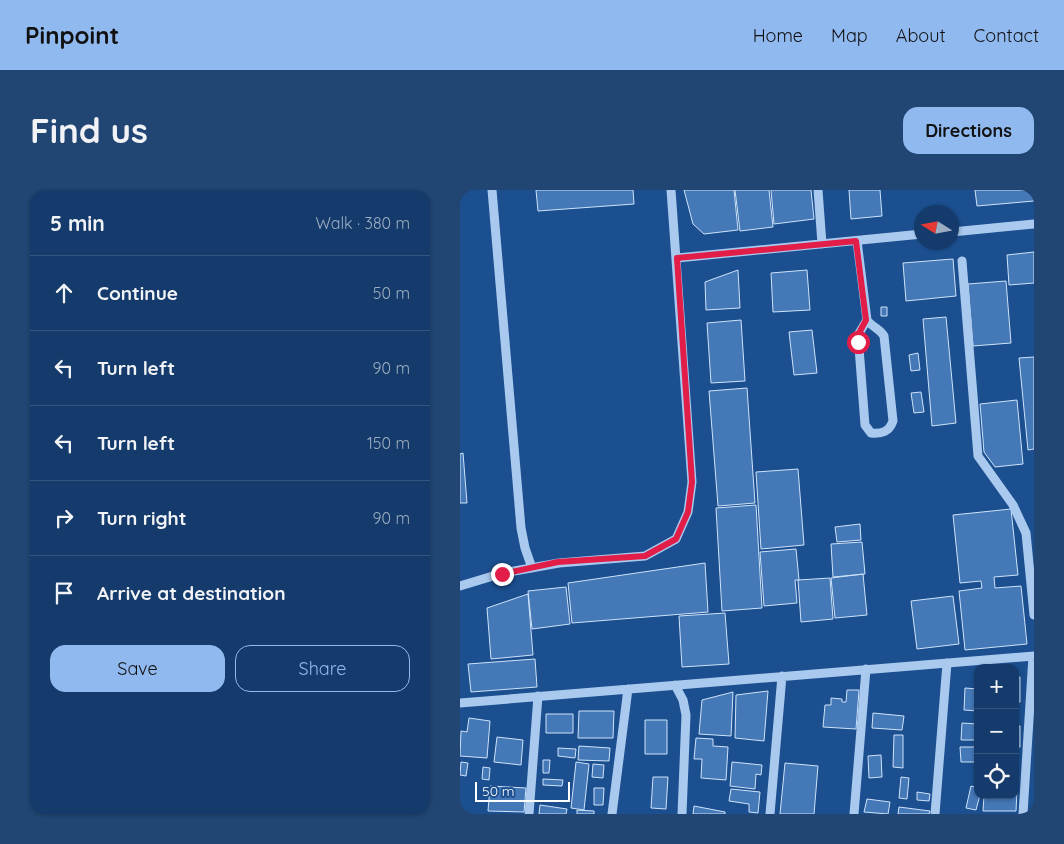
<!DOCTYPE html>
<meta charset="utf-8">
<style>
:root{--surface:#143b6b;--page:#214673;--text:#f1f3f6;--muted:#9dadc1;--line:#33557e;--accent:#90b9f0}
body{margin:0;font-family:Quicksand,sans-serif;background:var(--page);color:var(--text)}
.controls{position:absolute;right:15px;bottom:15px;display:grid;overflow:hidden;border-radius:10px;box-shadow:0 1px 4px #0004}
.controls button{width:45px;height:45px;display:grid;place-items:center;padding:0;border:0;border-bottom:1px solid var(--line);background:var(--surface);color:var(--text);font:25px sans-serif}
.compass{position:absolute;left:454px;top:15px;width:45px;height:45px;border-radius:50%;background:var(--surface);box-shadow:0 1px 4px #0004;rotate:281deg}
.scale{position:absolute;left:15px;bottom:12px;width:95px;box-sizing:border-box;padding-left:5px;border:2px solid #fff;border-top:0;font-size:14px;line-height:18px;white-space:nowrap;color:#fff;-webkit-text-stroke:4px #1b4f8f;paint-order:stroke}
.stop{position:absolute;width:15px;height:15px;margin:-11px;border:4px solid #e11d48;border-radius:50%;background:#fff}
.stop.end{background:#e11d48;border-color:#fff;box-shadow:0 1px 5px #0008}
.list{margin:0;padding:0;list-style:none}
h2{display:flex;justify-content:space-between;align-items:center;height:65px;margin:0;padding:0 20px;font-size:21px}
h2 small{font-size:16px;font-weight:400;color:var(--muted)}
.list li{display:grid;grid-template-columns:32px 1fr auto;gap:15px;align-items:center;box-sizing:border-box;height:75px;padding:0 20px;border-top:1px solid var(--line)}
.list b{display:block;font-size:19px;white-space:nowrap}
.list em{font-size:16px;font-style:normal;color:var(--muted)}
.actions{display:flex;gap:10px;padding:15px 20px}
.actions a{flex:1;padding:11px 0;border:1px solid var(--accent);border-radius:15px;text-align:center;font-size:18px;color:var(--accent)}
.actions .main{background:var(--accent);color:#111}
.icon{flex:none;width:28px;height:28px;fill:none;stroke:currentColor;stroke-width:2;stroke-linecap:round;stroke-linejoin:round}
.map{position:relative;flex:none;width:574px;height:624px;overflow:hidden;border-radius:15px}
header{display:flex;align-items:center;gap:30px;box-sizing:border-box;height:70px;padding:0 25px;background:var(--accent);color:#111}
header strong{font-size:24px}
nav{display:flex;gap:28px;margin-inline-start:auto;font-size:18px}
.intro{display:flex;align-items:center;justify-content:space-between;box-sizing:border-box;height:120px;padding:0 30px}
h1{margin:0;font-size:35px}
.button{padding:12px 22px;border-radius:15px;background:var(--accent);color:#111;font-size:18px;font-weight:700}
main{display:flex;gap:30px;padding:0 30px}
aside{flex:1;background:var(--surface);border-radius:15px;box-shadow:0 1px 4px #0004}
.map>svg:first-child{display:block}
.building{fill:#4478b7;stroke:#cfe3fa}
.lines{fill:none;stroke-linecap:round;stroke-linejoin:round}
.minor{stroke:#a9c9ee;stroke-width:9}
.route{stroke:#e11d48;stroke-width:6}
</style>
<header>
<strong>Pinpoint</strong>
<nav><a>Home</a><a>Map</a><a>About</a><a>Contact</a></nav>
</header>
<div class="intro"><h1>Find us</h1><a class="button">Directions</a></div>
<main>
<aside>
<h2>5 min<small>Walk · 380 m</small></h2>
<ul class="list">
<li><svg class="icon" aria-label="ahead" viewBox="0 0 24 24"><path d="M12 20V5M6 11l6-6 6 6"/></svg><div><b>Continue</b></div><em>50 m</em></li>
<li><svg class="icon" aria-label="left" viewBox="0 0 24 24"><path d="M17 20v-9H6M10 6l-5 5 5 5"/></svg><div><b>Turn left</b></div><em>90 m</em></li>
<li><svg class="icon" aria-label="left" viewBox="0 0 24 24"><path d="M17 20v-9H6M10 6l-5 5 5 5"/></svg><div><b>Turn left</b></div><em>150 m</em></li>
<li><svg class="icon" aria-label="right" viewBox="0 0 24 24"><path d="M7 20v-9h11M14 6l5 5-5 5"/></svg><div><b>Turn right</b></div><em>90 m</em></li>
<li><svg class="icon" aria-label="arrive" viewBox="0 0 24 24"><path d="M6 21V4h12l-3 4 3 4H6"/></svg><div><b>Arrive at destination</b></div></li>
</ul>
<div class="actions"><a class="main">Save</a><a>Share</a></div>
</aside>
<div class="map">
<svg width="574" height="624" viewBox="0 0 574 624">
<rect width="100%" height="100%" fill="#1b4f8f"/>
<!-- building -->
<path class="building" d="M 76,0 L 173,0 L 174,14 L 78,21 Z
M 224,0 L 274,0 L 278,40 L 244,44 L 233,34 Z
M 275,0 L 309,0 L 313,37 L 280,41 Z
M 311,0 L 351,0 L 354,29 L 314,34 Z
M 389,0 L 420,0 L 422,26 L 391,29 Z
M 515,0 L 574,0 L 574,11 L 517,16 Z
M 574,62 L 574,93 L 549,95 L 547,65 Z
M 493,69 L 496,106 L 446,111 L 443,73 Z
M 278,80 L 280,118 L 246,120 L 245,92 Z
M 347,80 L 350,120 L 313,122 L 311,83 Z
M 546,91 L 551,153 L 513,156 L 508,94 Z
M 421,117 L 427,117 L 427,126 L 421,126 Z
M 486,127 L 496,233 L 472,236 L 463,129 Z
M 281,130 L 285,191 L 251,193 L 247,133 Z
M 352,140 L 357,183 L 334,185 L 329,142 Z
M 458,163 L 460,180 L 451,181 L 449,165 Z
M 574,167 L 574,259 L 568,260 L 559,168 Z
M 287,198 L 295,313 L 258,316 L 249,201 Z
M 461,202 L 464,222 L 454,223 L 451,203 Z
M 557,210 L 563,274 L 535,277 L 524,262 L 520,214 Z
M 3,263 L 7,313 L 0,313 L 0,264 Z
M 338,279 L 344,355 L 301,359 L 296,282 Z
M 296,315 L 302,418 L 262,421 L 256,318 Z
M 551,319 L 558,385 L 534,387 L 535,398 L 561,396 L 567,454 L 505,460 L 499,401 L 522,398 L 521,391 L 500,393 L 493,325 Z
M 400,334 L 401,350 L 377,352 L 375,337 Z
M 402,352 L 405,384 L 373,387 L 371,354 Z
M 336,359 L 339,390 L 335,390 L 337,413 L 304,416 L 300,362 Z
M 245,373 L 248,422 L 112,433 L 108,393 Z
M 403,384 L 407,425 L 375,428 L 371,388 Z
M 370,388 L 373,429 L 341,432 L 338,390 Z
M 106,397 L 110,434 L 72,439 L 68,401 Z
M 68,404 L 73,465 L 31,469 L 27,418 Z
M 493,406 L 499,454 L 457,459 L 451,411 Z
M 265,423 L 269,474 L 222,477 L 219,426 Z
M 75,469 L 77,497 L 11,502 L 8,474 Z
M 555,487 L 560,487 L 560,512 L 555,512 Z
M 505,498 L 518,499 L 518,521 L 504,520 Z
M 387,500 L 399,500 L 396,539 L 363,537 L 365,515 L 371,515 L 371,508 L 382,509 L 382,512 L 386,512 Z
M 308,501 L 304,551 L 275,548 L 276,505 Z
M 273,502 L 271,546 L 239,544 L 242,510 Z
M 119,521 L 154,521 L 153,548 L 118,548 Z
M 413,523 L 444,526 L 442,540 L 412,538 Z
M 86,524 L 113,524 L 113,543 L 86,543 Z
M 9,528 L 30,531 L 27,568 L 0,566 L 1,541 L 7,542 Z
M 185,530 L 207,530 L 207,564 L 185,564 Z
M 502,533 L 518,534 L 518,550 L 501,550 Z
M 555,536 L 560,536 L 560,557 L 555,557 Z
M 434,545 L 443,545 L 443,578 L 433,577 Z
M 37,547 L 63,550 L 61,575 L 34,572 Z
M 236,548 L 253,549 L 253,556 L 268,557 L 266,590 L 241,588 L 242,569 L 234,569 Z
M 119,556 L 150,558 L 149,571 L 118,570 Z
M 500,557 L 518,557 L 518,572 L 501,572 Z
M 98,558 L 116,559 L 115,568 L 98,566 Z
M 421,565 L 422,587 L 409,588 L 408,566 Z
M 83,570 L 90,570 L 89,583 L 83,583 Z
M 1,572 L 8,573 L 6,586 L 0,585 Z
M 116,572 L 129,574 L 124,620 L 111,618 Z
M 272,572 L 302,575 L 301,585 L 296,584 L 295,599 L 270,596 Z
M 325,573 L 358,576 L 354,624 L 320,624 Z
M 133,574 L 144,575 L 143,588 L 132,587 Z
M 23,577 L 30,578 L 29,590 L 22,589 Z
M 193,587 L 208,587 L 206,619 L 191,618 Z
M 441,587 L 449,588 L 447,609 L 439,608 Z
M 83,589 L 103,590 L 102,596 L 83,595 Z
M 30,596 L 66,598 L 64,622 L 28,621 Z
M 511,596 L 518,598 L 518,605 L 520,605 L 516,620 L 506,618 Z
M 134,598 L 144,598 L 143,615 L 134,615 Z
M 271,599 L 300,602 L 298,623 L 289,622 L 289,614 L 269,611 Z
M 555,600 L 557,600 L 556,621 L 523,621 L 524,605 L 555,605 Z
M 457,602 L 470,604 L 469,611 L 457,610 Z
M 407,609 L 430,612 L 428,624 L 404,622 Z
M 80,615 L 107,619 L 106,624 L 79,624 Z
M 234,616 L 265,622 L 265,624 L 233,624 Z
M 439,617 L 470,621 L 469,624 L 438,624 Z
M 117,620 L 134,621 L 134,624 L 117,624 Z"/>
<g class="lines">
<!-- minor -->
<path class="minor" d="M 32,0 L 61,338 L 65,358 L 72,378
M 358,0 L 362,54
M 492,42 L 574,34
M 397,51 L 407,130 L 398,145 L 405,235 L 411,243 C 422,244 429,242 433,231 L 424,146 C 420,139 412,137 407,130
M 217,68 L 462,44
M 502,71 L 518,266 L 553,315 L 566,343 L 574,425
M 0,396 L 43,383 L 99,373 L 185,366 L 216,349 L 228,322 L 232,292 L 211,0
M 215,495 L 223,510 L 226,525 L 222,624
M 0,513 L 574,466
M 69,624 L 78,506
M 152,624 L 168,499
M 310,624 L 322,486
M 394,624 L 406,479
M 475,624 L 487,473
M 563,624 L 573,466"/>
</g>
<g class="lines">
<!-- route -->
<path class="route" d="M 42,384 L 98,372 L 185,366 L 216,349 L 228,322 L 232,292 L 217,68 L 396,51 L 406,130 L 398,145 L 398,152"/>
</g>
</svg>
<div class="controls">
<button>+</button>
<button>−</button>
<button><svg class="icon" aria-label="locate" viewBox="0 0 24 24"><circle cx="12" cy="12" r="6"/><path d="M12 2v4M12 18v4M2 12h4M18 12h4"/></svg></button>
</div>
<svg class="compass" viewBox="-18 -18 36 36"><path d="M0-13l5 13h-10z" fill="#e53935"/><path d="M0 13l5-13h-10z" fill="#9dadc1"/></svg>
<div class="scale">50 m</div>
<div class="stop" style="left:398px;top:152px"></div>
<div class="stop end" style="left:42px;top:384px"></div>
</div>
</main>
